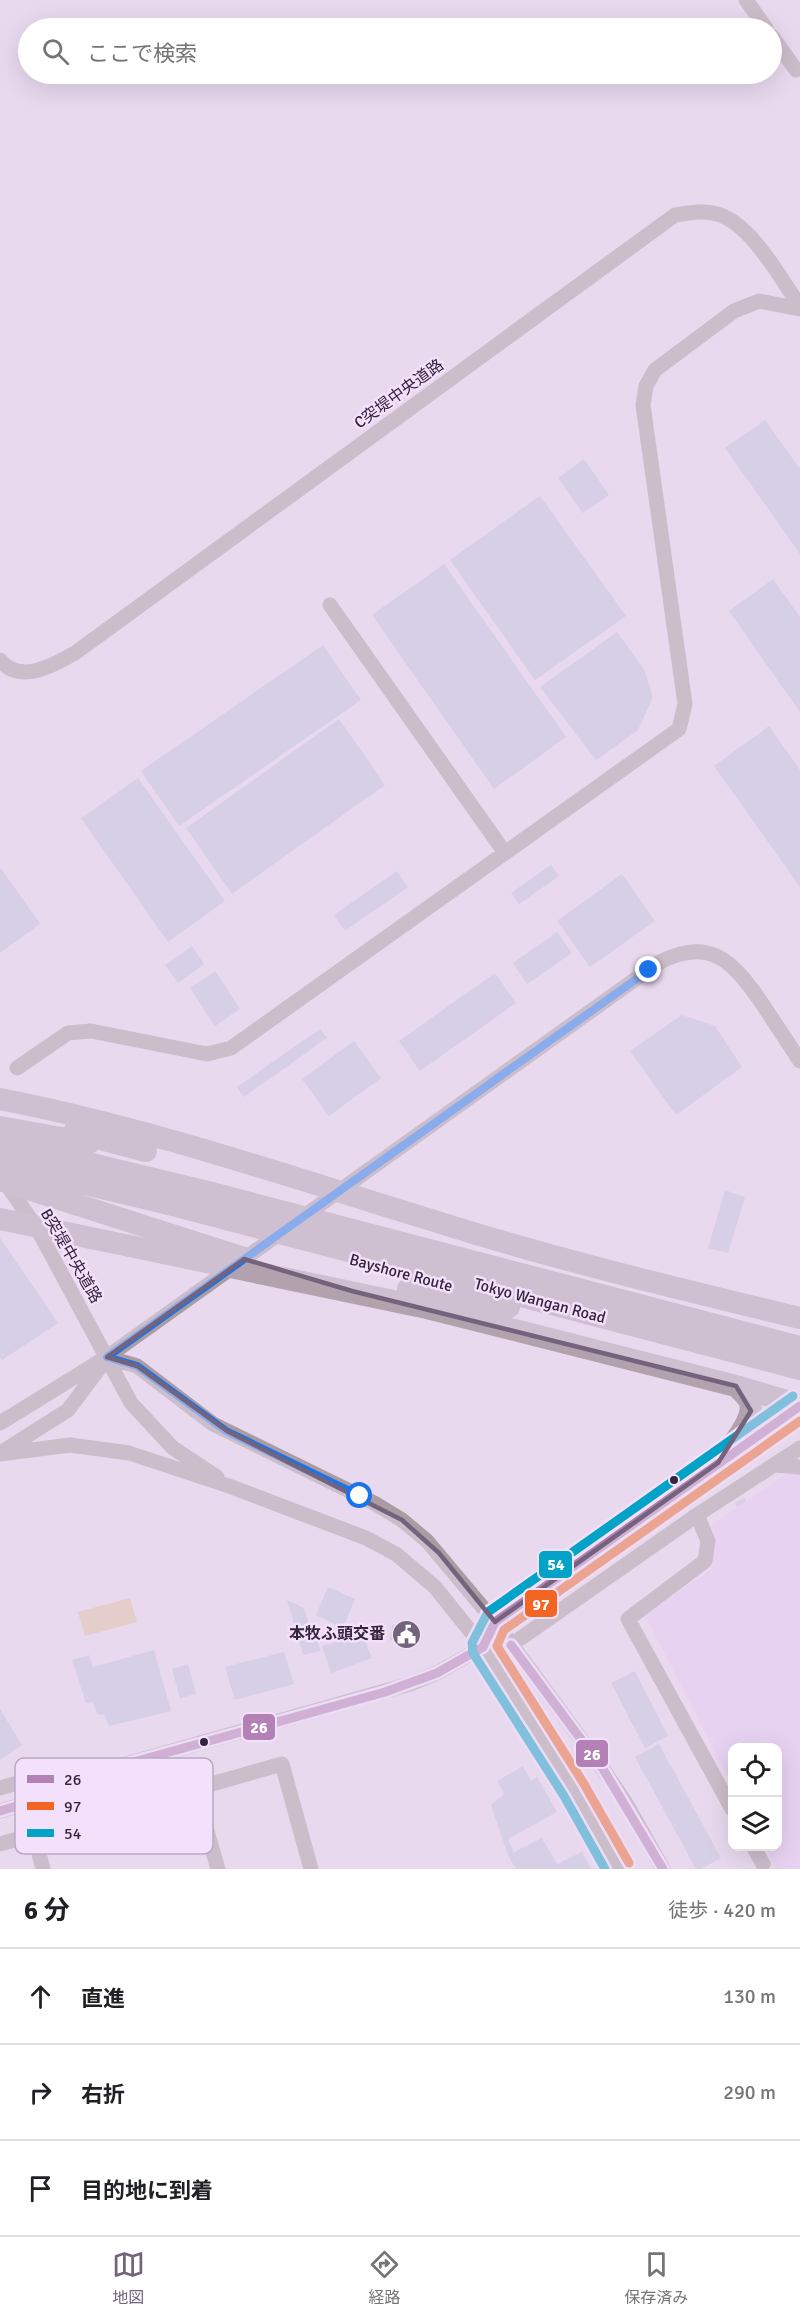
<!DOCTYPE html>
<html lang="ja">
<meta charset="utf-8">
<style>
:root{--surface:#fff;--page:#f2f2f2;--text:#202124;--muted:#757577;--line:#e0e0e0;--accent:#74637c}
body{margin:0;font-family:Signika,"Noto Sans JP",sans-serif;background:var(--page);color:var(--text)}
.controls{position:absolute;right:18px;bottom:18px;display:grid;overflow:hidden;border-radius:12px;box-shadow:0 6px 24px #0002}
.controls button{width:54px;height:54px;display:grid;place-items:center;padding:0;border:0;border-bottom:2px solid var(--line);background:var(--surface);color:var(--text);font:30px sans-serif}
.stop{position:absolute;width:18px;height:18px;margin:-14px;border:4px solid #1a73e8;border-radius:50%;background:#fff}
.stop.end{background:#1a73e8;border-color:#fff;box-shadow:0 2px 6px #0008}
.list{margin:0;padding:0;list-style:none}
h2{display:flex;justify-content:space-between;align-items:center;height:78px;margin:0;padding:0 24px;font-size:26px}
h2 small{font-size:20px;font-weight:400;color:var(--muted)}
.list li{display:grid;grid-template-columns:39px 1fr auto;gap:18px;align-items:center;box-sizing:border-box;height:96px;padding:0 24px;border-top:2px solid var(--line)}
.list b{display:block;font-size:22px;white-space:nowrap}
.list em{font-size:20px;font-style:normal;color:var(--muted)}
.icon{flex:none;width:33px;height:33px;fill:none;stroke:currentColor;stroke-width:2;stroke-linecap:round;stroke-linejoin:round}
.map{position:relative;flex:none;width:800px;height:1869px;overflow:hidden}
.search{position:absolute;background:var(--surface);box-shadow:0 6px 24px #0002;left:18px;right:18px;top:18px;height:66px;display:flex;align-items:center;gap:15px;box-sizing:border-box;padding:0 21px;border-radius:33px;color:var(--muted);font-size:22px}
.sheet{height:366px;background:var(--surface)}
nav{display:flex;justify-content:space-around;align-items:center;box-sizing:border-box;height:84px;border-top:2px solid var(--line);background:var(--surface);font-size:16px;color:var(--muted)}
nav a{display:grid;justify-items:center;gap:3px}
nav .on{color:var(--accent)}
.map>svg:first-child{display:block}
.built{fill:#e7cbf5}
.green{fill:#e1bea0}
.building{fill:#c1c4db}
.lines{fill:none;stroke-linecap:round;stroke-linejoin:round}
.minor{stroke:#aa9ca0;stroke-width:15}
.highway{stroke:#b2a2ad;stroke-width:22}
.bus-1-casing{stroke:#f3e1fc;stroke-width:14}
.bus-2-casing{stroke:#f3e1fc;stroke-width:14}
.bus-3-casing{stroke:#f3e1fc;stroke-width:14}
.bus-1{stroke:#b381b5;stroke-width:9}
.bus-2{stroke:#f26522;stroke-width:9}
.bus-3{stroke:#03a2c7;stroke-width:9}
.route{stroke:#1a73e8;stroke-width:8}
.marked{fill:none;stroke:#74637c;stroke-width:4.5;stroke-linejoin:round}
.bus-dot{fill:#36243e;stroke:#f3e1fc;stroke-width:2}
.labels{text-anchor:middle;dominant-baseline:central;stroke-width:5;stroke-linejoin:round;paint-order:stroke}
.street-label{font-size:16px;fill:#36243e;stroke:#f3e1fc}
.poi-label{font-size:16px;font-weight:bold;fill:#36243e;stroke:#f3e1fc;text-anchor:end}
.key{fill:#f3e1fc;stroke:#baa8c3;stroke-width:1.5}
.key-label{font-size:16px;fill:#36243e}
.line-badge{stroke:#f3e1fc;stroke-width:2}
.badge-label{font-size:16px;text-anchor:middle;font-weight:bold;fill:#fff}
</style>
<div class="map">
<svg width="800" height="1869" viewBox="0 0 800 1869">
<rect width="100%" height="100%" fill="#e8d9ef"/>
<!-- built -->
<path class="built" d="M 787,1473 L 800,1474 L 800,1869 L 776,1869 L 765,1847 L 778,1846 L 778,1748 L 732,1748 L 732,1785 L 645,1615 L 712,1569 L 708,1528 Z"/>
<!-- green -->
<path class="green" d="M 130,1598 L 137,1622 L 85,1636 L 78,1612 Z"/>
<!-- building -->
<path class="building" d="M 765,420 L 800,469 L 800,554 L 725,448 Z
M 584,459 L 609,495 L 583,513 L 558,478 Z
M 540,496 L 626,616 L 535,680 L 450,560 Z
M 444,564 L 566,737 L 494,789 L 372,615 Z
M 773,579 L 800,617 L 800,712 L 729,611 Z
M 617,632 L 644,669 L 653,697 L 638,730 L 596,760 L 540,687 Z
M 323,645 L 361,700 L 179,826 L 141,771 Z
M 339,719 L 385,785 L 232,894 L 186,828 Z
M 769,726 L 800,770 L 800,887 L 714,766 Z
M 138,778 L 225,901 L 168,942 L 81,818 Z
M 551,865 L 559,876 L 519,904 L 511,893 Z
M 0,867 L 40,924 L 0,953 Z
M 397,871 L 408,887 L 345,931 L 334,915 Z
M 622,874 L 655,921 L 590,967 L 557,921 Z
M 557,932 L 572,953 L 527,984 L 513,963 Z
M 192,946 L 204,964 L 178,983 L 165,965 Z
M 215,971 L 240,1009 L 215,1026 L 190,988 Z
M 495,973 L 516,1003 L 420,1071 L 399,1041 Z
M 682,1015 L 715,1026 L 742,1067 L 676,1115 L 630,1051 Z
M 320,1029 L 327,1038 L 244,1097 L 237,1087 Z
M 354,1041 L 381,1078 L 329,1116 L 302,1079 Z
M 725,1190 L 745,1197 L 728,1253 L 708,1248 Z
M 0,1238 L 58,1323 L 2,1360 L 0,1357 Z
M 744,1498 L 746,1501 L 737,1507 L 735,1503 Z
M 328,1587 L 355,1599 L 343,1628 L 316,1615 Z
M 287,1600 L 304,1608 L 309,1624 L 314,1622 L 320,1651 L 303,1655 Z
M 392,1625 L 421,1629 L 419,1644 L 390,1640 Z
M 362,1634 L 372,1658 L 331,1673 L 322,1646 Z
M 154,1650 L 171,1711 L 109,1726 L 105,1715 L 97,1714 L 93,1702 L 86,1703 L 72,1660 L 89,1655 L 93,1667 Z
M 284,1652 L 294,1684 L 235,1700 L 225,1667 Z
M 188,1664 L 196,1694 L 180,1698 L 172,1669 Z
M 635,1671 L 668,1736 L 645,1748 L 611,1683 Z
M 0,1709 L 22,1745 L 0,1760 Z
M 659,1744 L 721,1858 L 701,1869 L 696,1869 L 635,1757 Z
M 523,1766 L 531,1781 L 537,1777 L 557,1812 L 508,1839 L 514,1852 L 542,1838 L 557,1864 L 582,1852 L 591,1869 L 516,1869 L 508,1855 L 491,1805 L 504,1794 L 497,1781 Z"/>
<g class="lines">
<!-- minor -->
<path class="minor" d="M 746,0 L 766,28
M 772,36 L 796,70
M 330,605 L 505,853
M 0,660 C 20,685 54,665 75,653 L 675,215 C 689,213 703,210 717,214 C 751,223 780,278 800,306
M 17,1068 L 68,1033 L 91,1031 L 207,1054 L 231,1048 L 679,729 L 685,704 L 643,405 L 646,386 L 655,370 L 734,311 L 759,301 L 800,309
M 5,1182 L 38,1230 L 131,1403 L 173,1448 L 217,1477
M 107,1357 L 137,1366 L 213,1424 L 374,1503 L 402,1520 L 427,1541 L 495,1622 L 603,1769 L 627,1805 L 663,1869
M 0,1423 L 107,1357 L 658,963 C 709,936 732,960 761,1002 C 774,1022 787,1041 800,1061
M 5,1450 L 68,1410 L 104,1362
M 0,1454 L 70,1445 L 129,1453 L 229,1486 L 366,1538 L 396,1554 L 435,1587 L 483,1647 L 574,1790 L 619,1869
M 775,1465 L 800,1467
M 697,1515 L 708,1541 L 705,1561 L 628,1619 L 732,1809
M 483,1647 L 495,1622 L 800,1406
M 0,1788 L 75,1767 L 111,1768
M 195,1789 L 218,1869
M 0,1811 L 80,1788 L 112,1768 L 410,1684 L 437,1673 L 483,1647 L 511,1645 L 697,1515 L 800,1448
M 34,1834 L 43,1869
M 0,1844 L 282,1764 L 311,1869
M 753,1846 L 763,1864"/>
<!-- highway -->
<path class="highway" d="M 0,1099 C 145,1127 287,1176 428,1219 C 550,1258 675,1288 800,1318
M 0,1127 L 89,1143
M 74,1132 L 146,1151
M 0,1142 L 212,1193 L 800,1347
M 0,1164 L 165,1203 L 800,1369
M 0,1180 L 244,1258
M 0,1219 L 427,1308 L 736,1386 L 800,1405
M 408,1289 L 509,1307
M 718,1463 C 728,1449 758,1419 749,1400 C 746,1395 740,1390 736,1386"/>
<defs>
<path id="bus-1" d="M 511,1645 L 603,1769 L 663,1869
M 0,1811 L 80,1788 L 112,1768 L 385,1692 L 437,1673 L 483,1647 L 495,1622 L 800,1406"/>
<path id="bus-2" d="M 629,1863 L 584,1784 L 497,1646 L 504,1630 L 800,1421"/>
<path id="bus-3" d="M 605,1869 L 564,1796 L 473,1653 L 472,1643 L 488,1612 L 793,1396"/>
</defs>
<!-- bus-1 casing -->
<use href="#bus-1" class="bus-1-casing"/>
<!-- bus-2 casing -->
<use href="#bus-2" class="bus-2-casing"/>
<!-- bus-3 casing -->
<use href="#bus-3" class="bus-3-casing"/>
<!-- bus-1 -->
<use href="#bus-1" class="bus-1"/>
<!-- bus-2 -->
<use href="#bus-2" class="bus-2"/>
<!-- bus-3 -->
<use href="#bus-3" class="bus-3"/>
</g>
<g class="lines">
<!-- route -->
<path class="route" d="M 360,1496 L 226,1431 L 137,1366 L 107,1357 L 649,970"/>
</g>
<!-- marked area -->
<path d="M0 0H800V1869H0ZM 244,1259 L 352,1291 L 736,1386 L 751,1411 L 718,1463 L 495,1622 L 439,1553 L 402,1520 L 227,1431 L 137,1366 L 107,1357 Z" fill="#e8d9ef" fill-opacity=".55" fill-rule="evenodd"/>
<path class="marked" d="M 244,1259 L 352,1291 L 736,1386 L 751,1411 L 718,1463 L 495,1622 L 439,1553 L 402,1520 L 227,1431 L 137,1366 L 107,1357 Z"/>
<!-- icons -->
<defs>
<symbol id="civic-disc" viewBox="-11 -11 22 22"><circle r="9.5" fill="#74637c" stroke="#f3e1fc"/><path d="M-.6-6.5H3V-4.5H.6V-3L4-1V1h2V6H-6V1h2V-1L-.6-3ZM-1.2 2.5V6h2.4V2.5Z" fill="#fff"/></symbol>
</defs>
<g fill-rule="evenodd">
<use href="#civic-disc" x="390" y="1618" width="33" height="33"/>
</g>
<!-- markers -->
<g class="bus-dot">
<circle cx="674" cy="1480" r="5"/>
<circle cx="204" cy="1742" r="5"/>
</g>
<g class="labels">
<!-- street labels -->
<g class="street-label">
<text transform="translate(399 394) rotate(-36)">C突堤中央道路</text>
<text transform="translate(71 1256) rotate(60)">B突堤中央道路</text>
<text transform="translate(401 1273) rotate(15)">Bayshore Route</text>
<text transform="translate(540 1301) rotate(15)">Tokyo Wangan Road</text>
</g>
<!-- poi labels -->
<g class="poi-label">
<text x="385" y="1634">本牧ふ頭交番</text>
</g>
</g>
<!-- legend -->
<rect x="15" y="1758" width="198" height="96" rx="9" class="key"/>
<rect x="27" y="1775" width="27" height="8" fill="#b381b5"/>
<rect x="27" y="1802" width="27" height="8" fill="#f26522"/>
<rect x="27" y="1829" width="27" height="8" fill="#03a2c7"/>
<g class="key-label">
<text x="64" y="1785">26</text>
<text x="64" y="1812">97</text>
<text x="64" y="1839">54</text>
</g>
<g class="line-badge">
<rect x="538" y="1550" width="35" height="29" rx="6" fill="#03a2c7"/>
<rect x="524" y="1589" width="34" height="29" rx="6" fill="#f26522"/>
<rect x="242" y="1713" width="34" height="28" rx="6" fill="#b381b5"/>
<rect x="575" y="1739" width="34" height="29" rx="6" fill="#b381b5"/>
</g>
<g class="badge-label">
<text x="556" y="1570">54</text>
<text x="541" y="1610">97</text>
<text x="259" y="1733">26</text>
<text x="592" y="1760">26</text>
</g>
</svg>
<div class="controls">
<button><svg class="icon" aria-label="locate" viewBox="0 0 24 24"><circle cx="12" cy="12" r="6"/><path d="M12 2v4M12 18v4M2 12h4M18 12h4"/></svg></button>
<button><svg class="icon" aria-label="layers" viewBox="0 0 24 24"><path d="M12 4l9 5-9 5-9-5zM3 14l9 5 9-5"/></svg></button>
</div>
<div class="stop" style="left:360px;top:1496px"></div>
<div class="stop end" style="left:649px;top:970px"></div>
<div class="search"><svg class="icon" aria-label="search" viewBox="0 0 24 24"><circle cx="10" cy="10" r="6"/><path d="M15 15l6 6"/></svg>ここで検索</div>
</div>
<section class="sheet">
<h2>6 分<small>徒歩 · 420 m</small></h2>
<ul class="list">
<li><svg class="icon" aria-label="ahead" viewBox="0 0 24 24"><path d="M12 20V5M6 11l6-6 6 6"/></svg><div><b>直進</b></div><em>130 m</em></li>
<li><svg class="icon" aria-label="right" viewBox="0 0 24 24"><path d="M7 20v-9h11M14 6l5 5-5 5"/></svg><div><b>右折</b></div><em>290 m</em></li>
<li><svg class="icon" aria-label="arrive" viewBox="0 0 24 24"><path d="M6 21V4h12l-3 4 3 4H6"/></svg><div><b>目的地に到着</b></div></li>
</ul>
</section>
<nav>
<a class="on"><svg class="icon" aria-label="map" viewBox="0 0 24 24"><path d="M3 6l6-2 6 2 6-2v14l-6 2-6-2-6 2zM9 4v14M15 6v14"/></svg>地図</a>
<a><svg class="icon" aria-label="directions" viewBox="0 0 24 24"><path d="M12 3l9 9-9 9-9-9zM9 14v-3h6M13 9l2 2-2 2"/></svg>経路</a>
<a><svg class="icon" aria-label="saved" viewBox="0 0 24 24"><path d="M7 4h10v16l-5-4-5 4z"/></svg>保存済み</a>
</nav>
